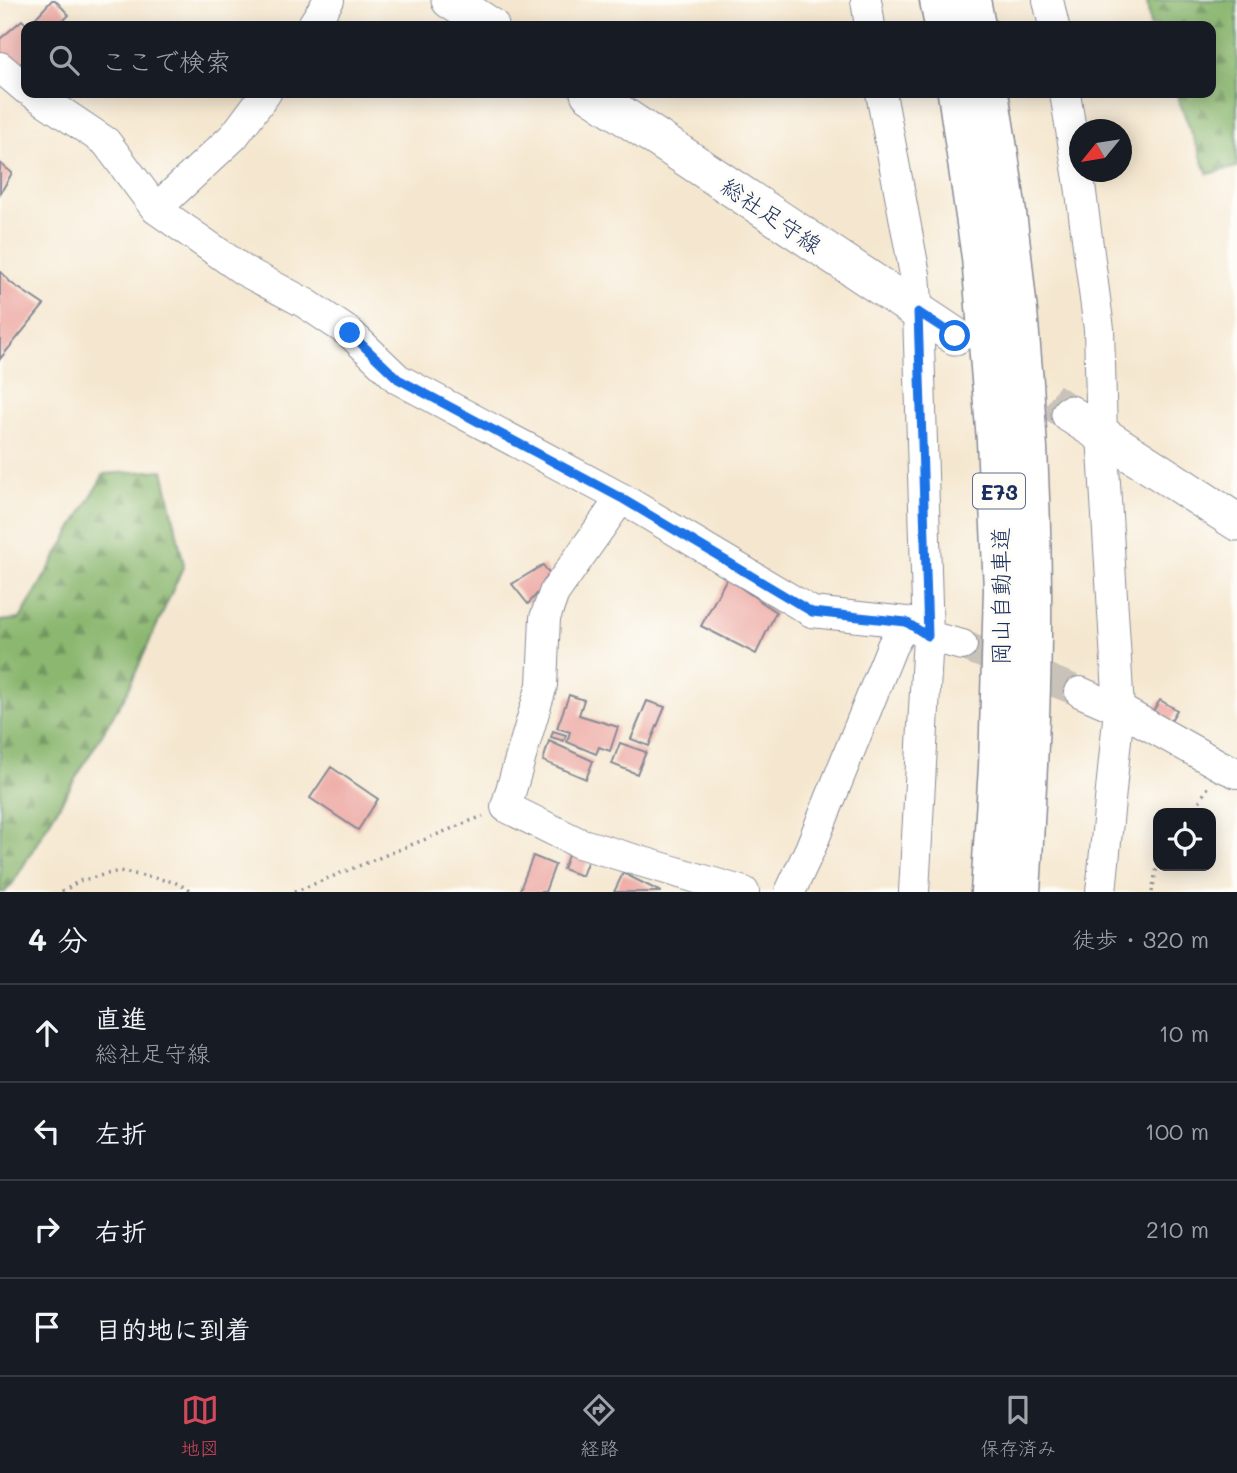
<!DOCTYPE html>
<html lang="ja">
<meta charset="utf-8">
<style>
:root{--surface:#171b24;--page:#20242c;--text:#f1f3f6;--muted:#9ea1a6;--line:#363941;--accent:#d1495b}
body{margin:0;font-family:Mali,"Klee One",sans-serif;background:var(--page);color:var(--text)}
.controls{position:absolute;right:21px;bottom:21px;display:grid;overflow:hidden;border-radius:14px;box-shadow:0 4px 18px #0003}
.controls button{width:63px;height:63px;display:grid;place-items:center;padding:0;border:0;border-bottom:2px solid var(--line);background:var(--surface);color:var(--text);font:35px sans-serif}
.compass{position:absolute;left:1069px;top:119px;width:63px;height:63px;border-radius:50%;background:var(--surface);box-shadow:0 4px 18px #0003;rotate:240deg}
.stop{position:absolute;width:21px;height:21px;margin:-16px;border:5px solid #1a73e8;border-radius:50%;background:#fff}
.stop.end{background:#1a73e8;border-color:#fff;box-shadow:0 2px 7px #0008}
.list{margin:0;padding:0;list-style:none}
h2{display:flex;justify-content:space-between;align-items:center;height:91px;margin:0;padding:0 28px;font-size:30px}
h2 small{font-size:23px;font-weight:400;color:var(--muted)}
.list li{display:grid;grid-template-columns:46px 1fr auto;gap:21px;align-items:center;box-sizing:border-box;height:98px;padding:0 28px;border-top:2px solid var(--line)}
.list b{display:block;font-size:26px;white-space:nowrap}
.list p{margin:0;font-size:23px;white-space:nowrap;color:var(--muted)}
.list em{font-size:23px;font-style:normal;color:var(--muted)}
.icon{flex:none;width:38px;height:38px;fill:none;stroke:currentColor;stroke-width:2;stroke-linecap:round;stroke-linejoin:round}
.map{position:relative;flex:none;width:1237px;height:892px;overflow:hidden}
.search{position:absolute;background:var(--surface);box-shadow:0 4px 18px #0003;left:21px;right:21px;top:21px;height:77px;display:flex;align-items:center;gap:18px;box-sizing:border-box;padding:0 24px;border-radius:14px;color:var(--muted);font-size:26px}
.sheet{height:483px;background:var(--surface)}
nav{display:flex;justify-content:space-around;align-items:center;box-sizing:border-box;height:98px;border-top:2px solid var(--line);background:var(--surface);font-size:19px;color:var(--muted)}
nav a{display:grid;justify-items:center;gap:4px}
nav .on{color:var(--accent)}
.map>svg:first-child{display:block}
.forest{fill:url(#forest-firs);stroke:#537366;stroke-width:2}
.building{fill:#eda6a0}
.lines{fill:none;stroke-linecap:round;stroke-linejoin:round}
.minor-tunnel{stroke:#c9c2b8;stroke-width:30;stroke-dasharray:30 15;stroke-linecap:butt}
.major-tunnel{stroke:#c9c2b8;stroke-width:37;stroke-dasharray:37 18;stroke-linecap:butt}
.minor-casing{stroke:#888b96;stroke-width:32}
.major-casing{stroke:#888b96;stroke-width:39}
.highway-casing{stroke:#888b96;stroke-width:41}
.path{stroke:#888b96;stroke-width:3.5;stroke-dasharray:2 5;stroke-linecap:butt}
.minor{stroke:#fff;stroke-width:30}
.major{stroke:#fff;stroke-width:37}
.highway{stroke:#fff;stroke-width:38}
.route{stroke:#1a73e8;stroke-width:9}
.labels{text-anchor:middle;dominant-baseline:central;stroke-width:6;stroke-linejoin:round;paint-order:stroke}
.shield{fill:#fdfcf7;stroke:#5f6c8c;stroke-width:2}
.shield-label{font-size:21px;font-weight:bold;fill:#1b2f5e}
.street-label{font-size:23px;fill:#1b2f5e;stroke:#fdfcf7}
</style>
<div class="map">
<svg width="1237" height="892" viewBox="0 0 1237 892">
<defs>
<pattern id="forest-firs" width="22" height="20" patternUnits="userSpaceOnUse" patternTransform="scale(1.75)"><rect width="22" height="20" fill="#8bb76f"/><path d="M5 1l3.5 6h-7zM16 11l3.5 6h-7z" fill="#71955e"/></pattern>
</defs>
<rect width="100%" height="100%" fill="#fdfcf7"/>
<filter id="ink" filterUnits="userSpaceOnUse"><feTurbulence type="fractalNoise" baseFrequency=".0143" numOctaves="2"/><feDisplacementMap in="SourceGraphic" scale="14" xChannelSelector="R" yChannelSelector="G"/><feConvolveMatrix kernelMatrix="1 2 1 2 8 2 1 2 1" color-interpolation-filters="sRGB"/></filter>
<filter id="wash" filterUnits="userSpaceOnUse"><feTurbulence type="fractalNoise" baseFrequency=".00686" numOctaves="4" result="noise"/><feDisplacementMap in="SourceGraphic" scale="28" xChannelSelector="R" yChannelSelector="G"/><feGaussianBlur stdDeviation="1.57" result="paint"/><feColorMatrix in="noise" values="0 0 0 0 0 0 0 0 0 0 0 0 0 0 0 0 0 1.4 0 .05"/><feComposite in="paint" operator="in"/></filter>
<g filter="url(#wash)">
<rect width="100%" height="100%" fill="#f5e7cf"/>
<!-- forest -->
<path class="forest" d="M 1147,0 L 1237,0 L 1237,167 L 1208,174 L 1176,93 L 1211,93 L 1211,26 L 1150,26 Z
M 163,470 L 184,565 L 126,694 L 13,883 L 5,892 L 0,892 L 0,621 L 20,619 L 104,474 Z"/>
<g id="blocks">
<!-- building -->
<path class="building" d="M 52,0 L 55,0 L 69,15 L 58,26 L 28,26 Z
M 22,20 L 28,26 L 26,26 L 26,58 L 17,68 L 0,53 L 0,39 Z
M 0,163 L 12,173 L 0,194 Z
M 0,271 L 11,283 L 44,305 L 0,359 Z
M 543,565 L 552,577 L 528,604 L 512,584 Z
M 727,578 L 776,612 L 756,654 L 701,626 Z
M 569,695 L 584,700 L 579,715 L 618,727 L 610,751 L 599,747 L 596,754 L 567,742 L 570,732 L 557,728 Z
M 1160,700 L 1177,710 L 1165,730 L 1148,719 Z
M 647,701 L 665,707 L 649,746 L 631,739 Z
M 553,731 L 566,735 L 564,741 L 551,737 Z
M 549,741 L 593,761 L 586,779 L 543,761 Z
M 620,743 L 646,752 L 637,774 L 612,764 Z
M 331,767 L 378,799 L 358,830 L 310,798 Z
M 570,850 L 589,857 L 582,876 L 563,869 Z
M 533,856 L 555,865 L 545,892 L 519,892 Z
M 623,873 L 661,892 L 614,892 Z"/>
</g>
</g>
<g filter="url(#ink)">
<use href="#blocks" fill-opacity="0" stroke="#888b96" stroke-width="2"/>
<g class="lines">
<!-- minor-tunnel -->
<path class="minor-tunnel" d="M 962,645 L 1080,692"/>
<!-- major-tunnel -->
<path class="major-tunnel" d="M 1004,369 L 1070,414"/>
<defs>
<path id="minor" d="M 866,0 L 870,26
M 1048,0 L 1054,26
M 312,26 L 329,0
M 0,67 L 26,89
M 33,93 L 106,142 L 156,209 L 243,270 L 305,303 L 350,333 L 398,379 L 621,498 L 812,612 L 906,622 L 892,646 L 810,849 L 790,892
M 881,93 L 915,275 L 918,312 L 928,636 L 914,892
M 1065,93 L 1080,185 L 1099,329 L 1102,435 L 1119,709 L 1080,692
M 156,209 L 234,136 L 266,93
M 621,498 L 554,593 L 545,618 L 542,685 L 506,807 L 579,843 L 744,892
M 913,627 L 928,636 L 962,645
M 1101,892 L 1119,709 L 1221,766 L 1237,773"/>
<path id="major" d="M 450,0 L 490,26
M 589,93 L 955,336
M 1070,414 L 1237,522"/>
<path id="highway" d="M 939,0 L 944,26
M 971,0 L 976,26
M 957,93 L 981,257 L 996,441 L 1003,589 L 998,767 L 990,892
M 989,93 C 1017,257 1031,423 1032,590 C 1033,690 1027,791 1021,892"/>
</defs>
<!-- minor casing -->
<use href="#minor" class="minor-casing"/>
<!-- major casing -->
<use href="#major" class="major-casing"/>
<!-- highway casing -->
<use href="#highway" class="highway-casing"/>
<!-- path -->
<path class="path" d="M 1192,813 L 1209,786
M 62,892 L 79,881 L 119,871 L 174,882 L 194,892
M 294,892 L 483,816
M 1152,892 L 1156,871 L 1159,866"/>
<!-- minor -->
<use href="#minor" class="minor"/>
<!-- major -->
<use href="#major" class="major"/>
<!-- highway -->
<use href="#highway" class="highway"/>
</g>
</g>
<g class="lines" filter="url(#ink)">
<!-- route -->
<path class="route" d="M 350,333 L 398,379 L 621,498 L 812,612 L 906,622 L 928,636 L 918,312 L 955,336"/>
</g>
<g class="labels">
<!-- shield labels -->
<rect class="shield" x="973" y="473.5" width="52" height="35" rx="5"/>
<g class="shield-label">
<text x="999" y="491">E73</text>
</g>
<!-- street labels -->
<g class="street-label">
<text transform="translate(772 215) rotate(34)">総社足守線</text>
<text transform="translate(1000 596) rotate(-90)">岡山自動車道</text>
</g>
</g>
</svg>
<div class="controls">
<button><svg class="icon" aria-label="locate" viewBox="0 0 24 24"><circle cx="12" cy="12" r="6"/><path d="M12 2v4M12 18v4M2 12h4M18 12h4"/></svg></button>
</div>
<svg class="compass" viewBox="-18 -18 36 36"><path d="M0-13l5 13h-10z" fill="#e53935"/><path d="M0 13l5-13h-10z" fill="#9ea1a6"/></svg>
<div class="stop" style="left:955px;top:336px"></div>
<div class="stop end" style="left:350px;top:333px"></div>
<div class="search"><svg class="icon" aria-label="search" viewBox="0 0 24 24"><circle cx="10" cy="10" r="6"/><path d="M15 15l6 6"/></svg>ここで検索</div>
</div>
<section class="sheet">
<h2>4 分<small>徒歩 · 320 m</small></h2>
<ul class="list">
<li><svg class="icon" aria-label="ahead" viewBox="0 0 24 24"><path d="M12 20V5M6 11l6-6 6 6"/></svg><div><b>直進</b><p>総社足守線</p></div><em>10 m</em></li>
<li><svg class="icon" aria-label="left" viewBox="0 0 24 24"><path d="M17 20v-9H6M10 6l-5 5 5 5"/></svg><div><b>左折</b></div><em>100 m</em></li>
<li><svg class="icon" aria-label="right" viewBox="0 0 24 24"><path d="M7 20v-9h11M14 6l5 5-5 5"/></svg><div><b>右折</b></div><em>210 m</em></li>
<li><svg class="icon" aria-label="arrive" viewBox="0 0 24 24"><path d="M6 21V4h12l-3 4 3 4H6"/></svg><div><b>目的地に到着</b></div></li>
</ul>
</section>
<nav>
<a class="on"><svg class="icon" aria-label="map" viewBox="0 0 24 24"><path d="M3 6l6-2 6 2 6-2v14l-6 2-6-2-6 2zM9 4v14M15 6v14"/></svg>地図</a>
<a><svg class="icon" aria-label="directions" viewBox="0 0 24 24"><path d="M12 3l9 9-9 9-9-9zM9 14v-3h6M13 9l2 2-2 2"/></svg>経路</a>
<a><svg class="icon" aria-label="saved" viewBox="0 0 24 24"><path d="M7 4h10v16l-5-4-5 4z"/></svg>保存済み</a>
</nav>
